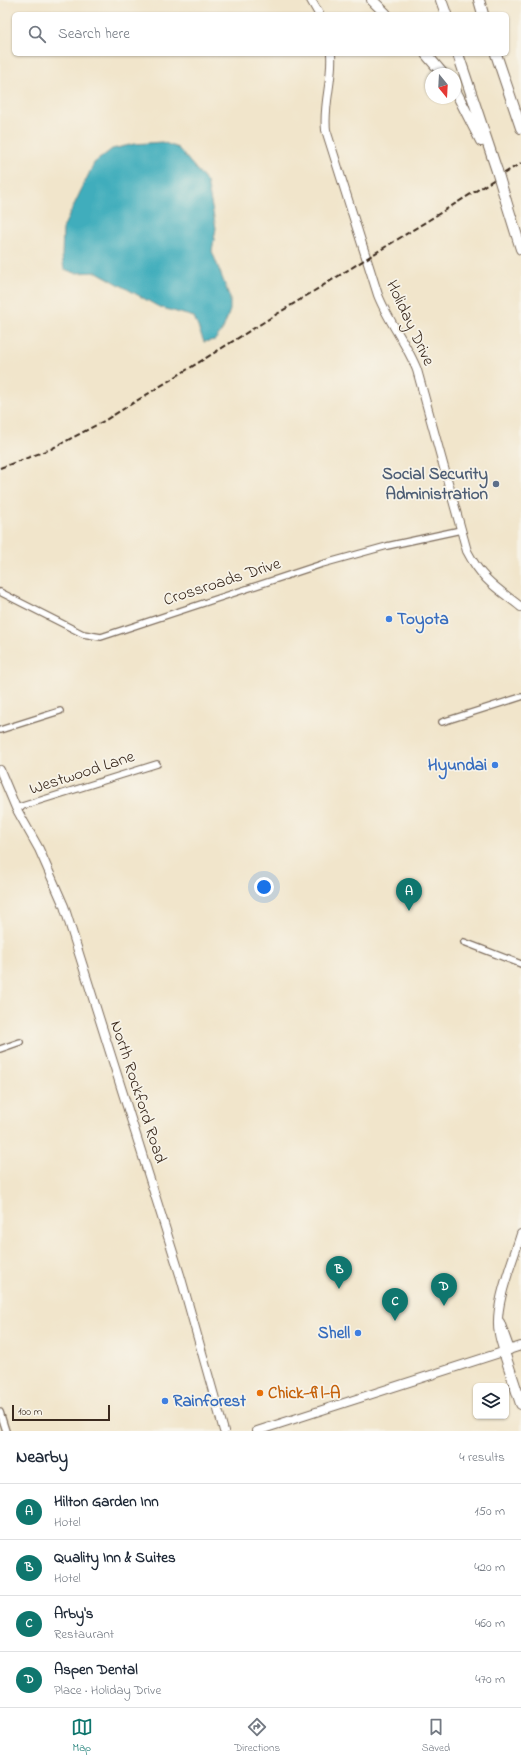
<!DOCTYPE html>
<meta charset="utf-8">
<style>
:root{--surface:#fff;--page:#f2f2f3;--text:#1f2937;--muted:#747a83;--line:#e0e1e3;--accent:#0f766e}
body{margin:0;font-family:"Indie Flower",sans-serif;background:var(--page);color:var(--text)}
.controls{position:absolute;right:12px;bottom:12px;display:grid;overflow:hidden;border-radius:6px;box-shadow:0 1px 3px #0004}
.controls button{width:36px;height:36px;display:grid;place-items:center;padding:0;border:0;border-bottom:1px solid var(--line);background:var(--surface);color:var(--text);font:20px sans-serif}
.compass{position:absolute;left:425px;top:68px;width:36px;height:36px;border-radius:50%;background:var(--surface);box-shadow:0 1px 3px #0004;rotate:162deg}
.scale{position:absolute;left:12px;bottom:10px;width:98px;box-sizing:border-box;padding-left:4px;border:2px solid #3b2a1e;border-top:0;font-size:11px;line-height:14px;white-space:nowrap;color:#3b2a1e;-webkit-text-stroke:3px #f7f3e8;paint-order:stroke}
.you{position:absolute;left:264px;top:887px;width:14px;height:14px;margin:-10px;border:3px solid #fff;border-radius:50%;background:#1a73e8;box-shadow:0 0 0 6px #1a73e833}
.badge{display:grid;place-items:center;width:26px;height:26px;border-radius:50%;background:var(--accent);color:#fff;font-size:13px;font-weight:700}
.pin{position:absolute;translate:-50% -33px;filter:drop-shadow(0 1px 2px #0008)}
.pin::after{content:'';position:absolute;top:21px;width:14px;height:12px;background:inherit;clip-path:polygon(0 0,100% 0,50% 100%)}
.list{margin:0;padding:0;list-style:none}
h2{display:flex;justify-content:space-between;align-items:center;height:52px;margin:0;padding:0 16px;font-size:17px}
h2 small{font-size:13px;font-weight:400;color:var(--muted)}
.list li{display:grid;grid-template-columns:26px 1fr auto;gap:12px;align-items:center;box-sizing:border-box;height:56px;padding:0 16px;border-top:1px solid var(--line)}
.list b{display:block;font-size:15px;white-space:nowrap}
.list p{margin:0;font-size:13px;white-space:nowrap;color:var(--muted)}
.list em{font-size:13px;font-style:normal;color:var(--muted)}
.icon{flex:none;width:22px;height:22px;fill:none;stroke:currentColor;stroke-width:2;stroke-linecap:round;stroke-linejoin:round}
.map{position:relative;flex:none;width:521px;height:1431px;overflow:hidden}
.search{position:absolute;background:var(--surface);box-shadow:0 1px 3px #0004;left:12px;right:12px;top:12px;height:44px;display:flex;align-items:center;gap:10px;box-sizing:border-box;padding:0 14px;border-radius:6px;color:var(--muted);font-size:15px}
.sheet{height:276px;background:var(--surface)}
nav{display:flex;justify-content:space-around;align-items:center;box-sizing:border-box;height:56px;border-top:1px solid var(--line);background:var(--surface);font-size:11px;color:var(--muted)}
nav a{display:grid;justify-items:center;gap:2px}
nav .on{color:var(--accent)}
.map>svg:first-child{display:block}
.water{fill:#3fadbc;stroke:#3d6c6d}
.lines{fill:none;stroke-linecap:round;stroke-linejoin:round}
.street-casing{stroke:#7b6b5b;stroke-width:8}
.secondary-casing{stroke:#7b6b5b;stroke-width:10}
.highway-casing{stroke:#7b6b5b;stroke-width:12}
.street{stroke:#fff;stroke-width:5.5}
.secondary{stroke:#fff;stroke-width:8}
.highway{stroke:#fff;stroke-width:10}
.rail{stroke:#3b2a1e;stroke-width:2;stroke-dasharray:6 3;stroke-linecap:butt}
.highway-bridge-casing{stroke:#7b6b5b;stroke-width:12;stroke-linecap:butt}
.highway-bridge{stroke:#fff;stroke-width:10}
.service-dot{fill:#5c6f8a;stroke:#f7f3e8;stroke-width:1.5}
.shop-dot{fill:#3f7fe0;stroke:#f7f3e8;stroke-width:1.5}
.food-dot{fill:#e8710a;stroke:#f7f3e8;stroke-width:1.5}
.labels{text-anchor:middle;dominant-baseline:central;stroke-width:3.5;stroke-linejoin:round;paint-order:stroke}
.street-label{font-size:17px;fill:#3b2a1e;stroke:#f7f3e8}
.service-label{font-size:17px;font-weight:bold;fill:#4e5e75;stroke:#f7f3e8;text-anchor:end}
.shop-label{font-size:17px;font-weight:bold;fill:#366cbe;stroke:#f7f3e8;text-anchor:start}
.food-label{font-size:17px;font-weight:bold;fill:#c56008;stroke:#f7f3e8;text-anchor:start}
</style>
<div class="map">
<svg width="521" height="1431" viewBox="0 0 521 1431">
<rect width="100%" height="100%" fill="#f7f3e8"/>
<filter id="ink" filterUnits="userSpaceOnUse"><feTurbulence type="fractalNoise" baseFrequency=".025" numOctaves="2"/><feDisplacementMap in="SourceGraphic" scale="8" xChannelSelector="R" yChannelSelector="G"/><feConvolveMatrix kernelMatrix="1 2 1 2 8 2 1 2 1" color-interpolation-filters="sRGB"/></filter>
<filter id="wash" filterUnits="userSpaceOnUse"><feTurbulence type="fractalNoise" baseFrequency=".012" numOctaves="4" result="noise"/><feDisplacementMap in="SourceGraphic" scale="16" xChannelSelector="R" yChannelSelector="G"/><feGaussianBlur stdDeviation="0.9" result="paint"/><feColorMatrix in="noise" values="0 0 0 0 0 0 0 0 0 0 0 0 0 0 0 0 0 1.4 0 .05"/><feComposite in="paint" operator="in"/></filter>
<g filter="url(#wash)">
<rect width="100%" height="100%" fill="#f1e5cb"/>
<!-- water -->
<path class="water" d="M 162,142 L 178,148 L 207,182 L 216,228 L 212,251 L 230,298 L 230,310 L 223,329 L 215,340 L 204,342 L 194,317 L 159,307 L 97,272 L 75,273 L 64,269 L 62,257 L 63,228 L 94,163 L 112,149 L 134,144 Z"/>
</g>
<g filter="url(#ink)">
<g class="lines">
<defs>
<path id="street" d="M 0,592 L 83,634 L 101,637 L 322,564 L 387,546 L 461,530
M 442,722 L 521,697
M 0,730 L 60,711
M 16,808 L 157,764
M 464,942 L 521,964
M 0,1049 L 20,1042
M 0,1412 L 6,1431"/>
<path id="secondary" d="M 311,0 L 319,14
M 331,54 C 333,80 323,104 326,130 L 378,295 C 388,321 407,344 417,370 L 467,551 C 482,580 497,588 521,607
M 0,770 L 16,808 L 39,849 L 64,906 L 181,1278 L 224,1431
M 500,1322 L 510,1350
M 504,1352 C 502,1346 500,1340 499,1334 C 493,1306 513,1261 521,1234
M 257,1431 L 521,1346"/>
<path id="highway" d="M 372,0 L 386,14
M 441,0 L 446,14
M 479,0 L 483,14
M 426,54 L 443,74
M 458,54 L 497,171
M 496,54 L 521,128
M 455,90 L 481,141
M 506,201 L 521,249
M 504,1352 L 521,1404"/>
</defs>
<!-- street casing -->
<use href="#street" class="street-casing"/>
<!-- secondary casing -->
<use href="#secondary" class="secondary-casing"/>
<!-- highway casing -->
<use href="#highway" class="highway-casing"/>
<!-- street -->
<use href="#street" class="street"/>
<!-- secondary -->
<use href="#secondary" class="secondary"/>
<!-- highway -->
<use href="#highway" class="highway"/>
<!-- rail -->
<path class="rail" d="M 0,468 L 51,449 L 104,421 L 521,163"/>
<defs>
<path id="highway-bridge" d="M 497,171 L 506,201"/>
</defs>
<!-- highway-bridge casing -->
<use href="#highway-bridge" class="highway-bridge-casing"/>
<!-- highway-bridge -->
<use href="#highway-bridge" class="highway-bridge"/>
</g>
</g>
<!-- markers -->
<circle class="service-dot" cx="496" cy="484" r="4"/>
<g class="shop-dot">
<circle cx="389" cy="619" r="4"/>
<circle cx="495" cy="765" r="4"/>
<circle cx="358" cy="1333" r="4"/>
<circle cx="165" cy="1401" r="4"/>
</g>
<circle class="food-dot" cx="260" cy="1393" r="4"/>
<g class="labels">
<!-- street labels -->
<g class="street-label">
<text transform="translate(410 323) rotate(65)">Holiday Drive</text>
<text transform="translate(222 582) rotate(-18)">Crossroads Drive</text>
<text transform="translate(82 773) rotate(-18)">Westwood Lane</text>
<text transform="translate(138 1092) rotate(72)">North Rockford Road</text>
</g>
<!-- service labels -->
<g class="service-label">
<text x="488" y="474">Social Security<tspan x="488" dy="20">Administration</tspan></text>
</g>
<!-- shop labels -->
<g class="shop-label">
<text x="397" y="619">Toyota</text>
<text x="487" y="765" text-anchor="end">Hyundai</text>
<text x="350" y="1333" text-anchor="end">Shell</text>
<text x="173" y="1401">Rainforest</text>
</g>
<!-- food labels -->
<g class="food-label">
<text x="268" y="1393">Chick-fil-A</text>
</g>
</g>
</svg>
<div class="controls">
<button><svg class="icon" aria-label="layers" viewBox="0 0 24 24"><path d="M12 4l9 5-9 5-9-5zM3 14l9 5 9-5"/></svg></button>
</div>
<svg class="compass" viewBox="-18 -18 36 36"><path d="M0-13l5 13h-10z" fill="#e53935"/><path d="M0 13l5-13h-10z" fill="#747a83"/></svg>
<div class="scale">100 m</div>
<div class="you"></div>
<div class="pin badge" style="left:409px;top:911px">A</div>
<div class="pin badge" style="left:339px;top:1289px">B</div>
<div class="pin badge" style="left:395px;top:1321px">C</div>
<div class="pin badge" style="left:444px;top:1306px">D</div>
<div class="search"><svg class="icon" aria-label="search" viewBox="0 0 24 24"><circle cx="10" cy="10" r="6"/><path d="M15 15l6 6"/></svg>Search here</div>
</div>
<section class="sheet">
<h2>Nearby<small>4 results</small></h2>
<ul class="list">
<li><span class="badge">A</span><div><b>Hilton Garden Inn</b><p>Hotel</p></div><em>150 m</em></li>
<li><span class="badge">B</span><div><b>Quality Inn &amp; Suites</b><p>Hotel</p></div><em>420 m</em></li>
<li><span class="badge">C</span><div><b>Arby's</b><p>Restaurant</p></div><em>460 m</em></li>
<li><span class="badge">D</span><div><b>Aspen Dental</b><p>Place · Holiday Drive</p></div><em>470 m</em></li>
</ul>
</section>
<nav>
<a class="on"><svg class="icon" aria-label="map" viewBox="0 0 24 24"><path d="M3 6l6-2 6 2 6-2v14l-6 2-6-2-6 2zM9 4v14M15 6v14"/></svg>Map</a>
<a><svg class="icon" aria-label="directions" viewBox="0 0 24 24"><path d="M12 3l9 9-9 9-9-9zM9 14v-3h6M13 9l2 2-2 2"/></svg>Directions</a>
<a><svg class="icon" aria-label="saved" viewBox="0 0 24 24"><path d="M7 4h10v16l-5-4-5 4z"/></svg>Saved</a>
</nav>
